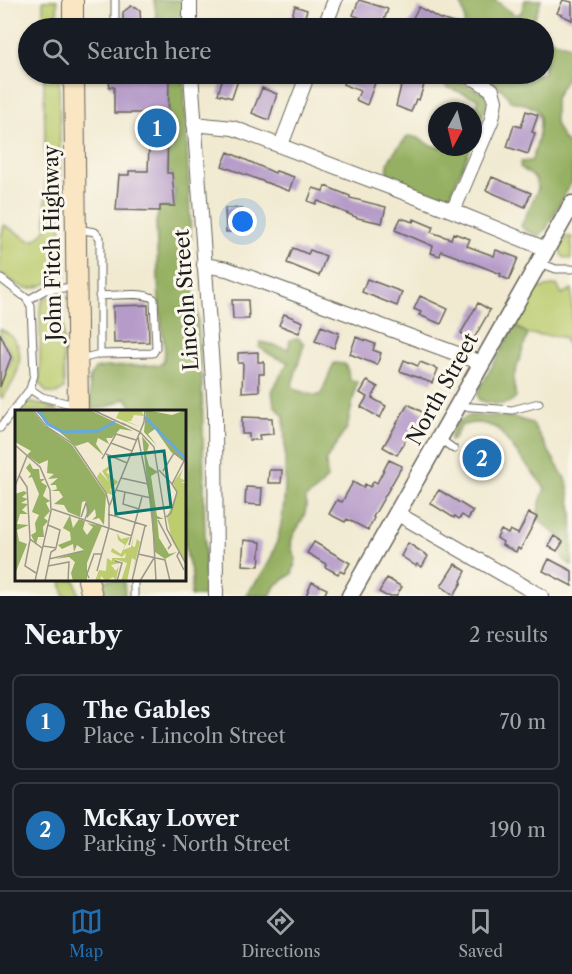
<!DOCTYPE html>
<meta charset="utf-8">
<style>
:root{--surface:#171b24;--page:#242831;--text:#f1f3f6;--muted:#9ea1a6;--line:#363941;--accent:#1f6fb2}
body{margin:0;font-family:"Libre Caslon Text",serif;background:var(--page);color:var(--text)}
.compass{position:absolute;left:428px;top:102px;width:54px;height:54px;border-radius:50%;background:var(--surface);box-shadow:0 2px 4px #0004;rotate:187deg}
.you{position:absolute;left:243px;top:222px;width:21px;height:21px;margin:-15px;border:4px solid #fff;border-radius:50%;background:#1a73e8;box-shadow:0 0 0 9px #1a73e833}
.badge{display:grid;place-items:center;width:39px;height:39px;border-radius:50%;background:var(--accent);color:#fff;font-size:20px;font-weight:700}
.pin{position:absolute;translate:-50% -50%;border:3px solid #fff;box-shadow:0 2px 6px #0006}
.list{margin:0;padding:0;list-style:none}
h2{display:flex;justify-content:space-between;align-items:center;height:78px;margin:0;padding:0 24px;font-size:26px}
h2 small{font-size:20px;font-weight:400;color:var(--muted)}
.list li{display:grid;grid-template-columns:39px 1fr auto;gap:18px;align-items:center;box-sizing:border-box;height:96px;margin:0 12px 12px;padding:0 12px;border:2px solid var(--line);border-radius:9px}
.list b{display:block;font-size:22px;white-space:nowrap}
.list p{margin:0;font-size:20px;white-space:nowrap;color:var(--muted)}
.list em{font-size:20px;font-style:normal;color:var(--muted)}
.icon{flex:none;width:33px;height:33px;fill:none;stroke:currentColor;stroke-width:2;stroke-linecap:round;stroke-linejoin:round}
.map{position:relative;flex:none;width:572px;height:596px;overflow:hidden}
.search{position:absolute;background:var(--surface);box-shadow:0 2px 4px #0004;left:18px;right:18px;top:18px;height:66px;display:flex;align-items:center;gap:15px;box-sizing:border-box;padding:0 21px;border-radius:33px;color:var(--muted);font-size:22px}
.sheet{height:294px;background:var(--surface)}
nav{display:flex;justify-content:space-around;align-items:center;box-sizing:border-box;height:84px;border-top:2px solid var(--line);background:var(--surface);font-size:16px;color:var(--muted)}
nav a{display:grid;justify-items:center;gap:3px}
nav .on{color:var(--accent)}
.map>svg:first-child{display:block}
.green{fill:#bccc6f;stroke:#6c7446;stroke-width:1.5}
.forest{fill:#95b062;stroke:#58663f;stroke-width:1.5}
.building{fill:#b69bc9}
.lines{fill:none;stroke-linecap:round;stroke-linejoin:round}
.service-casing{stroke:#67645b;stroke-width:9}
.minor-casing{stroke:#67645b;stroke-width:16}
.tertiary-casing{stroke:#67645b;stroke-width:19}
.secondary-casing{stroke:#67645b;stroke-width:22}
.service{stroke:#fff;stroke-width:7}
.minor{stroke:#fff;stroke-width:14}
.tertiary{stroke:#fff;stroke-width:16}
.secondary{stroke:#fbe6c4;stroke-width:20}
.labels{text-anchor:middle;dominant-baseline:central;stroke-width:6;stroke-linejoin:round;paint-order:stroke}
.street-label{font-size:21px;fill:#1c1c1c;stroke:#fbf7ec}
.inset-river{fill:none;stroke:#68a9dc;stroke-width:3}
.inset-road{fill:none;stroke:#9c9889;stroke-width:1.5}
.view{fill:#0f766e;fill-opacity:0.15;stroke:#0f766e;stroke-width:3}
.inset-edge{fill:none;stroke:#1c1c1c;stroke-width:3}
</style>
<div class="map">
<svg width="572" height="596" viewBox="0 0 572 596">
<rect width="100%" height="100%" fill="#fbf7ec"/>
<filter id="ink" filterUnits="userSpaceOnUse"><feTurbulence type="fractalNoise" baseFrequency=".0167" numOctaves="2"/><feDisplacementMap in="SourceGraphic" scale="12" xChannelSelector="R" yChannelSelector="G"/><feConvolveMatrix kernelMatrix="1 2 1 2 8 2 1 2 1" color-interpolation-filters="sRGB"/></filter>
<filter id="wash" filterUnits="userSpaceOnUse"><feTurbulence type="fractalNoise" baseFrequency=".008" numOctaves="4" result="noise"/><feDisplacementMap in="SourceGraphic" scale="24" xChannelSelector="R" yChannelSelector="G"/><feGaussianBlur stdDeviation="1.35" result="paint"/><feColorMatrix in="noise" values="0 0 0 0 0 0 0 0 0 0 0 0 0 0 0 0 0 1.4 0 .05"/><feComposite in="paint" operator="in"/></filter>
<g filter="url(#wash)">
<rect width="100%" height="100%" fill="#f1ead1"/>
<!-- green -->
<path class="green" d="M 43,0 L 57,0 L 58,28 L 43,28 Z
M 44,74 L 59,74 L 62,268 C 59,275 55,278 49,282 C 25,295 19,286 0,272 L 1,237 L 4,225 L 31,241 L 38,238 L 46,229 Z
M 568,237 L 572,237 L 571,259 L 563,257 L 559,249 L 562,241 Z
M 557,285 L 562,294 L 572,289 L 572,352 L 563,337 L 528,334 L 515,326 L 536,289 Z
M 46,297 L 60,298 L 63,305 L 64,389 L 56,394 L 46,392 L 40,383 L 40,308 L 43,299 Z
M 0,329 C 32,343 19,378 2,398 L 0,396 C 0,392 0,385 0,381 C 4,366 24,359 0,341 Z
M 32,403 L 48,406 L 59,411 L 19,411 L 25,404 Z
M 61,580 L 75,580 L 79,596 L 64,596 Z"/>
<!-- forest -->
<path class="forest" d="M 154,0 L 183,0 L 183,28 L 158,28 Z
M 460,0 L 495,0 L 515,15 L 521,13 L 525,0 L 541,0 L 531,28 L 464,28 L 465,18 Z
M 544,37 L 572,47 L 572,69 L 555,98 L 555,123 L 562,138 L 572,147 L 572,181 L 546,229 L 539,236 L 526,231 L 521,226 L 538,189 L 535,178 L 520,167 L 521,162 L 531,161 C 535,154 536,146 538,138 C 544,109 538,106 510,101 C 504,87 492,81 479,74 L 544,74 Z
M 159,74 L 184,74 L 191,240 L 184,249 L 197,308 L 202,381 L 206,596 L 191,596 L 192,575 L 185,548 L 184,412 L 145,411 L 141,405 L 132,407 L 126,398 L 105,408 L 92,409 L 91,405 L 89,379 L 95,369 L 105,367 L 157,365 L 163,362 L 165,352 L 159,303 L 156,222 L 160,206 L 175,206 L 175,190 L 173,190 L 172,173 L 167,173 L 169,79 L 159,79 Z
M 452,80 L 481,92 L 487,97 L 486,106 L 473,141 L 473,115 L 479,99 L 446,87 L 445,82 Z
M 408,136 C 422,137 420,141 431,145 C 442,150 458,147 471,147 L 448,200 L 444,201 L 390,179 C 381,162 398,148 408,136 Z
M 515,326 L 528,334 L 513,379 L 516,397 C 506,408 491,404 479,400 L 477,393 Z
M 298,338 L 304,344 L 292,385 L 296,390 L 316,396 L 321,394 L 334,363 L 345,364 L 348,371 L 349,379 L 357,382 L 347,428 L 326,460 L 327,478 L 318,489 L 306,498 C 306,503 306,509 305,513 C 298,534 284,536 296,559 L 292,574 L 275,586 L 270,596 L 245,596 C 253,585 263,575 269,562 C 290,519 285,463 284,416 L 274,405 L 272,391 L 288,362 L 271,355 L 259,347 L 261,342 L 288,349 L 290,340 Z
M 470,416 L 512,417 L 532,423 L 567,482 L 572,511 L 572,566 C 558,556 562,556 564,541 C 539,518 531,525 545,488 L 498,429 C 486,423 473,421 461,426 L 453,440 L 450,440 C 451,429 458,419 470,416 Z
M 101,580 L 124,580 L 125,596 L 104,596 Z"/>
<g id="blocks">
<!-- building -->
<path class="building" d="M 359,0 L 388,9 L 382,26 L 353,15 Z
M 563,0 L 572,2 L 572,20 L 557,13 Z
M 131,6 L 136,7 L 140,10 L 141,28 L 126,28 L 126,24 L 123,24 L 123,12 Z
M 295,6 L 307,10 L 301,28 L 288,28 Z
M 419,7 L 438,18 L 465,27 L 464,28 L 407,28 Z
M 110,74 L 159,74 L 159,79 L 169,79 L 167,173 L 172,173 L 175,206 L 160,206 L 160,211 L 116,210 L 119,175 L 129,175 L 129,171 L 148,171 L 149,144 L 145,144 L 145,113 L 114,113 L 114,87 L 109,87 Z
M 224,74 L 240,74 L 232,98 L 218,94 Z
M 347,74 L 370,74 L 369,77 L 376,80 L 367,105 L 356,100 L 360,91 L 343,84 Z
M 403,78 L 424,85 L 419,100 L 416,99 L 411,112 L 396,106 Z
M 262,88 L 277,94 L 269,120 L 252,113 Z
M 526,111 L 538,115 L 532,132 L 535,133 L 528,154 L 507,147 L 514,125 L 521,127 Z
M 228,152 L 275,173 L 276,171 L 294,177 L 289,191 L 222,166 Z
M 492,177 L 531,193 L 525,207 L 486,190 Z
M 325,186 L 350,196 L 350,198 L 386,207 L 382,223 L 358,218 L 318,201 L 316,204 L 308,201 L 313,188 L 323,191 Z
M 225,208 L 242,208 L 243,231 L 226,232 Z
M 401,218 L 413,222 L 414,219 L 433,227 L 431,232 L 451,239 L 453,233 L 470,239 L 467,246 L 494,256 L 496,250 L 518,258 L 509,280 L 500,276 L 501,274 L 460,258 L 441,251 L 440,256 L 431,253 L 433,246 L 395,230 Z
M 293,248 L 308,254 L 310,250 L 326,256 L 319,276 L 287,263 Z
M 367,279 L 402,292 L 397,306 L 362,292 Z
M 420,296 L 448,309 L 441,324 L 419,315 L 421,312 L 414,309 Z
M 232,300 L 248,300 L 249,319 L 233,319 Z
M 478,303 L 490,310 L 473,340 L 461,333 Z
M 148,305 L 149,342 L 114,343 L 113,306 Z
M 284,314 L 303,322 L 299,333 L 279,325 Z
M 321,326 L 339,333 L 334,348 L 315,341 Z
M 0,333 L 11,357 L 0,387 Z
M 356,337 L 375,344 L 373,350 L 381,353 L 377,365 L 350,354 Z
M 258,352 L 258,362 L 264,362 L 264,374 L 259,374 L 259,391 L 242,392 L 243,363 L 238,363 L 238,353 Z
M 404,360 L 418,366 L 420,362 L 438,369 L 432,383 L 400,371 Z
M 367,381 L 378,387 L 372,398 L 386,406 L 380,418 L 361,407 L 367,397 L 360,393 Z
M 408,404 L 431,417 L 423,430 L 414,425 L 397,455 L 383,447 Z
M 242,417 L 272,418 L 273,434 L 259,435 L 260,440 L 249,440 L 249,434 L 242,434 Z
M 389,460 L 402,466 L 373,517 L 374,518 L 368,530 L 347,519 L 345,522 L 329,514 L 337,500 L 342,502 L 353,482 L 363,488 L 365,484 L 370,487 L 374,481 L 377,483 Z
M 269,470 L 282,470 L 281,483 L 268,483 Z
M 246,487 L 262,488 L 261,505 L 245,504 Z
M 439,490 L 473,511 L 468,519 L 462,515 L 459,519 L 455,516 L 454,518 L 430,503 Z
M 529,513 L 537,517 L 520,550 L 518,548 L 516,552 L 502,545 L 503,542 L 497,538 L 501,530 L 508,534 L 510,530 L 518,534 Z
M 554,536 L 563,542 L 557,551 L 548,546 Z
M 244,540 L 261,542 L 259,566 L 242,565 Z
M 314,542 L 350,563 L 344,573 L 340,571 L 338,574 L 325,567 L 326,564 L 307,553 Z
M 408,543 L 428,556 L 422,567 L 417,564 L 416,566 L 401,556 Z
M 549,559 L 572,571 L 572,586 L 543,571 Z
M 455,564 L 466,571 L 461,581 L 462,582 L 454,595 L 441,586 Z
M 387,578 L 402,587 L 396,596 L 386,596 L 379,592 Z
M 312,582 L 327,589 L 324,596 L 306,596 Z"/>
</g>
</g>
<g filter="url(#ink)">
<use href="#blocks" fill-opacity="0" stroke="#67645b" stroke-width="1.5"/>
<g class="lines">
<defs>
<path id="service" d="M 115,28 L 115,0
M 77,229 L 95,232 L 100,238 L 100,354 L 80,359
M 540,263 L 556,269 L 572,269
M 0,278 L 26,298 L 31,306 L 34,375 L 30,389 L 42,397 L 75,405
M 99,296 C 113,296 144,291 154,299 L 156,348 L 153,353 L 100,354
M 28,300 L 45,290 L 74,287
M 459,406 L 512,410 L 539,403
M 0,428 L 30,389
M 440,439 L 454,449
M 134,580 L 134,596"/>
<path id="minor" d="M 327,22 L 344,28
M 190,28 L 190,0
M 324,28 L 335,0
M 191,74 L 215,409 L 216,596
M 194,124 L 233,128 L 453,211 L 546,249
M 281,145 L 308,74
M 453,211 L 492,119 L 495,101 L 492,90 L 477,80 L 460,74
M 204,265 L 227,269 L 482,363
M 398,514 L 541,596"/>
<path id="tertiary" d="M 350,596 L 572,204"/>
<path id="secondary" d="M 73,0 L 73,28
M 74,74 L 78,412
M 88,580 L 92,596"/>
</defs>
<!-- service casing -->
<use href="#service" class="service-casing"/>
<!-- minor casing -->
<use href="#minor" class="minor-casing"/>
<!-- tertiary casing -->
<use href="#tertiary" class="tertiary-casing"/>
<!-- secondary casing -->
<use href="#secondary" class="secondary-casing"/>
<!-- service -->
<use href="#service" class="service"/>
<!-- minor -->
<use href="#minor" class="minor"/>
<!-- tertiary -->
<use href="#tertiary" class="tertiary"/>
<!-- secondary -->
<use href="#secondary" class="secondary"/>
</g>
</g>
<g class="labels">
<!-- street labels -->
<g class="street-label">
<text transform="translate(52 243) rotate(-91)">John Fitch Highway</text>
<text transform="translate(186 300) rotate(-94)">Lincoln Street</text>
<text transform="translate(442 389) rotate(-61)">North Street</text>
</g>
</g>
<!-- overview -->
<g transform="translate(15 410)">
<rect width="171" height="171" fill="#f1ead1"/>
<path d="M 105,0 L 126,0 L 129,6 L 119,5 L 116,11 L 112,11 L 125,17 L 101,8 ZM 92,49 L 96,58 L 91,62 L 103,72 L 95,79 L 98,85 L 91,83 L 82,67 L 85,62 L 94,72 L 87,61 L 94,56 ZM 168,59 L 165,68 L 171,71 L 166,73 L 171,73 L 171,154 L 157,131 L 152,107 L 162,82 L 158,73 ZM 102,123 L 106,129 L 115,127 L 108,140 L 116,137 L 119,124 L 117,136 L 120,137 L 122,129 L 125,132 L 118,161 L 120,150 L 117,148 L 112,171 L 106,171 L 112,153 L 100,149 L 105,153 L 96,155 L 101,161 L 104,156 L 101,170 L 98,167 L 91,171 L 86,166 L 85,171 L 80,171 L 84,160 L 91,161 L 92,148 L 97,151 L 97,148 L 110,148 L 111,143 L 107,147 L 96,142 L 97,138 L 106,144 L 110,135 L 103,130 Z" fill="#bccc6f"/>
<path d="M 0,0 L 17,0 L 30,16 L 57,35 L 91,85 L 89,115 L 84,108 L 77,110 L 81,106 L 80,99 L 72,108 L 71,91 L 67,92 L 65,107 L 53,102 L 49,95 L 39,94 L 48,87 L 44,81 L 36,81 L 42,79 L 41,75 L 35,75 L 43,68 L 33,69 L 39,64 L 32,63 L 33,50 L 24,54 L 12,45 L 16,41 L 0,32 ZM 19,0 L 75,0 L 118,21 L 105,19 L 97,28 L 91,28 L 94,34 L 83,28 L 81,34 L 89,46 L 73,32 L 61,36 ZM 131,0 L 157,5 L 171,0 L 171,52 L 156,42 L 140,19 L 133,24 L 142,36 L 129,22 ZM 127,26 L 134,35 L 131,45 L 134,56 L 143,62 L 136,66 L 142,106 L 149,109 L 142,109 L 144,128 L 154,144 L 162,142 L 150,149 L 140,142 ZM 15,53 L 18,59 L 24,59 L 25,69 L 30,69 L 26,72 L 32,76 L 28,86 L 35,91 L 31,93 L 35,101 L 29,108 L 33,111 L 28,117 L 29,127 L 23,127 L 21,135 L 16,125 L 21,122 L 20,113 L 24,105 L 17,102 L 24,84 L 17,67 L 13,68 L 16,64 L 11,58 ZM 9,81 L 12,83 L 7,87 L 13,89 L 6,93 L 13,94 L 7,100 L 13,104 L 5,104 L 2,114 L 14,115 L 2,120 L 4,131 L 12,134 L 0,164 L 0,84 ZM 55,105 L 58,118 L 64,109 L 70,111 L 68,119 L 72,125 L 78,117 L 72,113 L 87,116 L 72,153 L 72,171 L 58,171 L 56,163 L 60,152 L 54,147 L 40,149 L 69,140 L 62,135 L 59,142 L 58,134 L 47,139 L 43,135 L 56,130 L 55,122 L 48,118 Z" fill="#95b062"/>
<path class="inset-river" d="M 23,0 L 33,14 L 48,22 L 83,21 L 100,12M 130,7 L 171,49"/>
<path class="inset-road" d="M 18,0 L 32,17 L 58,34 L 91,83 L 94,95M 78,0 L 110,15M 107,13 L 125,22 L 139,37 L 152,119 L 171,154M 123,27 L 137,96 L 141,171M 96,33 L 117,41M 0,35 L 25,57 L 35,80 L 36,101 L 20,171M 91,44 L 112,53M 87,49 L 101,24 L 121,30M 144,60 L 157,74 L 169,51 L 159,43 L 148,61M 4,65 L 12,77 L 15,129 L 27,138M 106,68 L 133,74M 0,76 L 12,46M 101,80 L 136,88M 110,82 L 108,94 L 124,99M 37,99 L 117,126M 93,104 L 132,116M 66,107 L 71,93 L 74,100 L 70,109M 151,107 L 156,103 L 162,82 L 157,74M 147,118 L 143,110 L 156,135 L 153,139M 15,130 L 10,156 L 21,163M 114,135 L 127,87M 28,136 L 41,138 L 45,120 L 33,115M 164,142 L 162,146 L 169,160M 123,144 L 150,150 L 155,171M 34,149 L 68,141M 100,151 L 107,153 L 102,171M 33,156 L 54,152 L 53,171M 82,161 L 94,117 L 94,97 L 129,12 L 130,0M 74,168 L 72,164 L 79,144 L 86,144M 30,171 L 36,142 L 41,139M 117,171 L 130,116M 125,171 L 139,148"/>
<path class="view" d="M 149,41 L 156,97 L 101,104 L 94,47 Z"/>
<rect width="171" height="171" class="inset-edge"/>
</g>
</svg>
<svg class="compass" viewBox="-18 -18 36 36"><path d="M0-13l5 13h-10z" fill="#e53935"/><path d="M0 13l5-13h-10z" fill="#9ea1a6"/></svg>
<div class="you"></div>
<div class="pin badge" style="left:157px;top:128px">1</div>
<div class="pin badge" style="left:482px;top:458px">2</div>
<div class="search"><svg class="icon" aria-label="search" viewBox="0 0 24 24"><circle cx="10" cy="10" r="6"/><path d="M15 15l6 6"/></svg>Search here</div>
</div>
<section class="sheet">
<h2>Nearby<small>2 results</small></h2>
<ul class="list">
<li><span class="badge">1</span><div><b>The Gables</b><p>Place · Lincoln Street</p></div><em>70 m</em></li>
<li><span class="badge">2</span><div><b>McKay Lower</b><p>Parking · North Street</p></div><em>190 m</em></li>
</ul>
</section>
<nav>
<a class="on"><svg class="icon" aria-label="map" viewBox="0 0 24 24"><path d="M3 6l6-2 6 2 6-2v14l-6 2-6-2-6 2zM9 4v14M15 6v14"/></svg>Map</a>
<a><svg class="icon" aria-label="directions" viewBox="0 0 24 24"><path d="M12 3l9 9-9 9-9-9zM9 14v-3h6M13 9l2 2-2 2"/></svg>Directions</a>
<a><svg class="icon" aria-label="saved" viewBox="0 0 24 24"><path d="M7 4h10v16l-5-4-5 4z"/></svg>Saved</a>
</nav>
